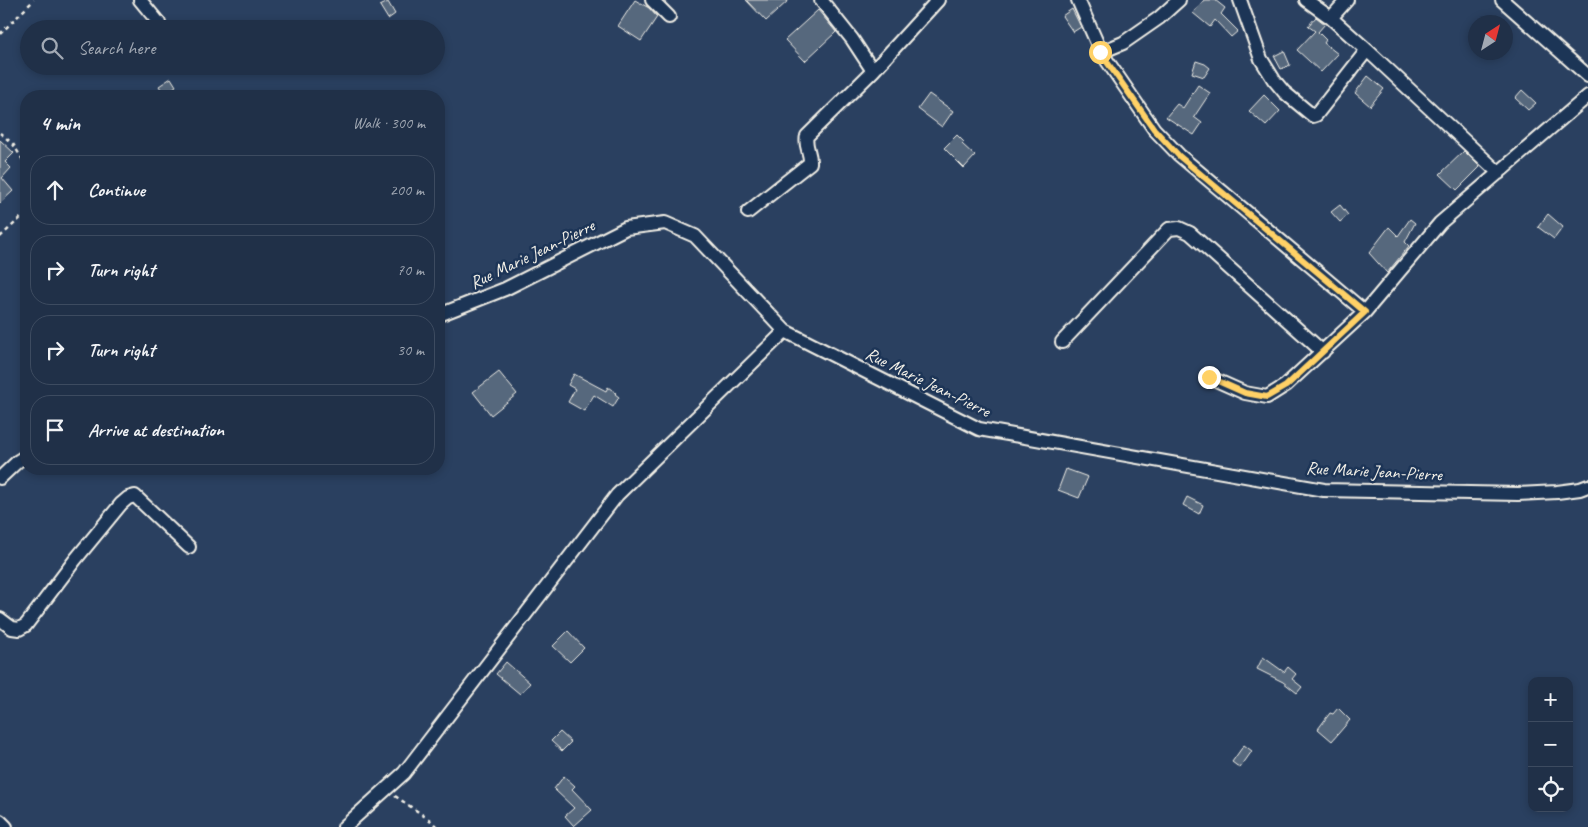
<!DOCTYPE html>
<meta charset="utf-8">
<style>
:root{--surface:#203048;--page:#28384f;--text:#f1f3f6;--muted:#a2a9b4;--line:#3d4b60}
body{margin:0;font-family:Caveat,sans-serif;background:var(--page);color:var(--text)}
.controls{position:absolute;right:15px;bottom:15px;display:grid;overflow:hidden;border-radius:10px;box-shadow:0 2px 8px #0003}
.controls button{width:45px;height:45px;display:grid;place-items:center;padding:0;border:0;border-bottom:1px solid var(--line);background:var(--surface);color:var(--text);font:25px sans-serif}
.compass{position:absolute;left:1468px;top:15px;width:45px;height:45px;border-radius:50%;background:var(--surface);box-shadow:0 2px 8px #0003;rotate:36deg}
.stop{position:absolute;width:15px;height:15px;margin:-11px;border:4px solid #ffd166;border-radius:50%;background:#fff}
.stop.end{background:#ffd166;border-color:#fff;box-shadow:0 1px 5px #0008}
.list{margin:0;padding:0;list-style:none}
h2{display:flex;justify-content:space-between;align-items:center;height:65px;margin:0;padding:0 20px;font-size:21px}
h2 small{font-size:16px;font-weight:400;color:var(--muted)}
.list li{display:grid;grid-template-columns:32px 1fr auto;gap:15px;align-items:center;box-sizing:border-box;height:70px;margin:0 10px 10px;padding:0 10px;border:1px solid var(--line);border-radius:20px}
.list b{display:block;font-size:19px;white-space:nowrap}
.list em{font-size:16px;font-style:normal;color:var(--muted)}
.icon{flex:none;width:28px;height:28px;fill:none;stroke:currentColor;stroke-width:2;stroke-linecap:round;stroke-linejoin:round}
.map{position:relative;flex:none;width:1588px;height:827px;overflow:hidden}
.search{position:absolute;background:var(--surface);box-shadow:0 2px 8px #0003;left:20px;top:20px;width:425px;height:55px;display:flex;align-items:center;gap:12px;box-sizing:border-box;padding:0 18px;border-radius:28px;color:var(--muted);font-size:19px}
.panel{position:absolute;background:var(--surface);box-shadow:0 2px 8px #0003;left:20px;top:90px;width:425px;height:385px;border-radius:20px}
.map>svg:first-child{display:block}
.building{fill:#56677d;stroke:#f4f1e8}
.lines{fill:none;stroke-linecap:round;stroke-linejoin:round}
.minor-casing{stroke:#f4f1e8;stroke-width:16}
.path{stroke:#f4f1e8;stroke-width:2.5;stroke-dasharray:4 4;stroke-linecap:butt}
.minor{stroke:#1d3557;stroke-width:12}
.route{stroke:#ffd166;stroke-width:6}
.labels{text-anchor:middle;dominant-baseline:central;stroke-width:5;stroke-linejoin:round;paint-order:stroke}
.street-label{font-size:18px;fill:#f4f1e8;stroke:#1d3557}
</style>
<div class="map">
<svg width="1588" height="827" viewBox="0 0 1588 827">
<rect width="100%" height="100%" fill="#2a4060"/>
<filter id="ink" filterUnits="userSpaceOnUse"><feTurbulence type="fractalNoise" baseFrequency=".02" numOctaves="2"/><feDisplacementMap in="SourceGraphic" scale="10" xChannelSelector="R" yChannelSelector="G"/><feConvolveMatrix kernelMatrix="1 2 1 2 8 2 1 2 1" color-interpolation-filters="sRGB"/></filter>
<g filter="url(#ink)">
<!-- building -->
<path class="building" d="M 635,0 L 649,8 L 657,17 L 641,41 L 618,26 Z
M 746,0 L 789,0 L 766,21 Z
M 1204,0 L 1215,0 L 1225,8 L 1221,14 L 1238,31 L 1231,37 L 1215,20 L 1210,27 L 1193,13 Z
M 388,2 L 395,14 L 388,19 L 380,6 Z
M 1072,9 L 1081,27 L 1073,32 L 1062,16 Z
M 818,10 L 836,32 L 805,61 L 785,40 Z
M 1316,17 L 1325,24 L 1318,32 L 1326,40 L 1324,43 L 1338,54 L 1321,72 L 1297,50 L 1315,31 L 1308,26 Z
M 1284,51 L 1290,65 L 1281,69 L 1274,56 Z
M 1196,61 L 1205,64 L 1210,68 L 1204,77 L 1192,73 Z
M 1368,76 L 1384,89 L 1370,106 L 1355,93 Z
M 171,78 L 176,86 L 164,94 L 159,86 Z
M 1198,85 L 1210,93 L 1194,117 L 1202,123 L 1194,135 L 1166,117 L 1177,104 L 1183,108 Z
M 1522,90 L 1536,103 L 1528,110 L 1515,98 Z
M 929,94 L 953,111 L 942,127 L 918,109 Z
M 1264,95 L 1280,111 L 1266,126 L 1249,111 Z
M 957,135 L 964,142 L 962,144 L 975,156 L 964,168 L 944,148 Z
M 0,140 L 14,153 L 5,162 L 11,168 L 2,178 L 13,191 L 0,203 Z
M 1464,151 L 1480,167 L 1457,190 L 1440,174 Z
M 1340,205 L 1348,215 L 1340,222 L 1331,212 Z
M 1548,214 L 1563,227 L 1554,239 L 1538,227 Z
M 1410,219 L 1415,223 L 1405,242 L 1409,246 L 1387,273 L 1369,253 L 1389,227 L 1398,236 Z
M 499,372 L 517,394 L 491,415 L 473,392 Z
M 574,374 L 606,391 L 608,387 L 616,393 L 615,394 L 619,397 L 613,407 L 594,395 L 584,411 L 568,402 L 575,389 L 568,385 Z
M 1066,469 L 1088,477 L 1079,498 L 1058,490 Z
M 1187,497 L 1203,505 L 1199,514 L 1183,505 Z
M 568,631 L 584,648 L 570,662 L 553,646 Z
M 1263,657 L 1284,672 L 1288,667 L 1296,674 L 1292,679 L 1302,687 L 1297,693 L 1283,682 L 1257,669 Z
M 506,662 L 530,683 L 520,694 L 496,674 Z
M 1338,708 L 1350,720 L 1332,741 L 1318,729 L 1330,713 L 1333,714 Z
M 560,732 L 571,742 L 562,751 L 551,741 Z
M 1244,745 L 1252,751 L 1240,768 L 1232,762 Z
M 564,776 L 575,786 L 572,789 L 592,810 L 574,826 L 565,816 L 574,808 L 554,789 Z"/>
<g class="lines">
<defs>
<path id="minor" d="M 140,0 L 159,23
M 652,0 L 669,17
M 821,0 L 852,39 L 873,71
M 1078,0 L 1101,52 L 1154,129 L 1179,155 L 1365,312
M 1240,0 L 1261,59 L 1274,80 L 1284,92 L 1313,116 L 1316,115 L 1367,50
M 1306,0 L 1331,18 L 1367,50 L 1499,173
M 1502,0 L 1588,76
M 1331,18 L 1347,0
M 1101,52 L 1123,43 L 1159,18 L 1179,0
M 748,212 L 810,163 C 811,153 804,145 807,136 L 873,71 L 938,0
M 439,315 L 505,289 L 626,228 L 665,223 L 695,236 L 785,331 L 979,429 L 1324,490 L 1518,494 L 1557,492 L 1580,489 L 1588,486
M 1062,342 L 1169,229 L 1179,228 L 1190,233 L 1323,352
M 1209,377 L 1245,393 L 1267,397 L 1286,385 L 1365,312 L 1440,223 L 1588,96
M 0,478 L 18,461 L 26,456
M 0,619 L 12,628 L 19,629 L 26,625 L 75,560 L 121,504 L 128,498 L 135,496 L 189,547
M 0,821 L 6,827
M 344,827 L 404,773 L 617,495 L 785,331"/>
</defs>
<!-- minor casing -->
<use href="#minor" class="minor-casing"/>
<!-- path -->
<path class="path" d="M 0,34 L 34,0
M 0,133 L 13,144 L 26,165
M 0,237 L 26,213
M 395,796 L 430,820 L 437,827"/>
<!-- minor -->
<use href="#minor" class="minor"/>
</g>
</g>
<g class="lines" filter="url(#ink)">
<!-- route -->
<path class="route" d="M 1100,52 L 1154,129 L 1179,156 L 1365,312 L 1286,386 L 1267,397 L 1245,393 L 1209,377"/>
</g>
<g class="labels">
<!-- street labels -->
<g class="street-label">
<text transform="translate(532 254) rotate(-26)">Rue Marie Jean-Pierre</text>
<text transform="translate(928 382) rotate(26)">Rue Marie Jean-Pierre</text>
<text transform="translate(1374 471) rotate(3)">Rue Marie Jean-Pierre</text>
</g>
</g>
</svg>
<div class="controls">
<button>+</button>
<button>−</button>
<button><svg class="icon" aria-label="locate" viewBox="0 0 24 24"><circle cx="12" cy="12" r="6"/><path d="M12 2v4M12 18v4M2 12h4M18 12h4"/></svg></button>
</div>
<svg class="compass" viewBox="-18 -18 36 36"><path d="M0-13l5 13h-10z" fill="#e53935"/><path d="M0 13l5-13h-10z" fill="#a2a9b4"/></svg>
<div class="stop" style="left:1100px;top:52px"></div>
<div class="stop end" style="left:1209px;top:377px"></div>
<div class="search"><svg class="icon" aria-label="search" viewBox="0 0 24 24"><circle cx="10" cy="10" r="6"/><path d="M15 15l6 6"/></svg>Search here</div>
<section class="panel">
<h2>4 min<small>Walk · 300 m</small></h2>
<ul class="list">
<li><svg class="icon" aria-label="ahead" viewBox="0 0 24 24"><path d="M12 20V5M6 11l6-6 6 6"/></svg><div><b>Continue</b></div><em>200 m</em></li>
<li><svg class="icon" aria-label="right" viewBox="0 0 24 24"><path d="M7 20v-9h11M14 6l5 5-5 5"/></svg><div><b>Turn right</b></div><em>70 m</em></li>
<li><svg class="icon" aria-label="right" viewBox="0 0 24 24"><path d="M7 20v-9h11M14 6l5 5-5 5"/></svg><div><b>Turn right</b></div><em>30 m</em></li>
<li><svg class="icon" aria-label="arrive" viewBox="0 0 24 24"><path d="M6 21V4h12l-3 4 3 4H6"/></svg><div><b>Arrive at destination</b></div></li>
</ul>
</section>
</div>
